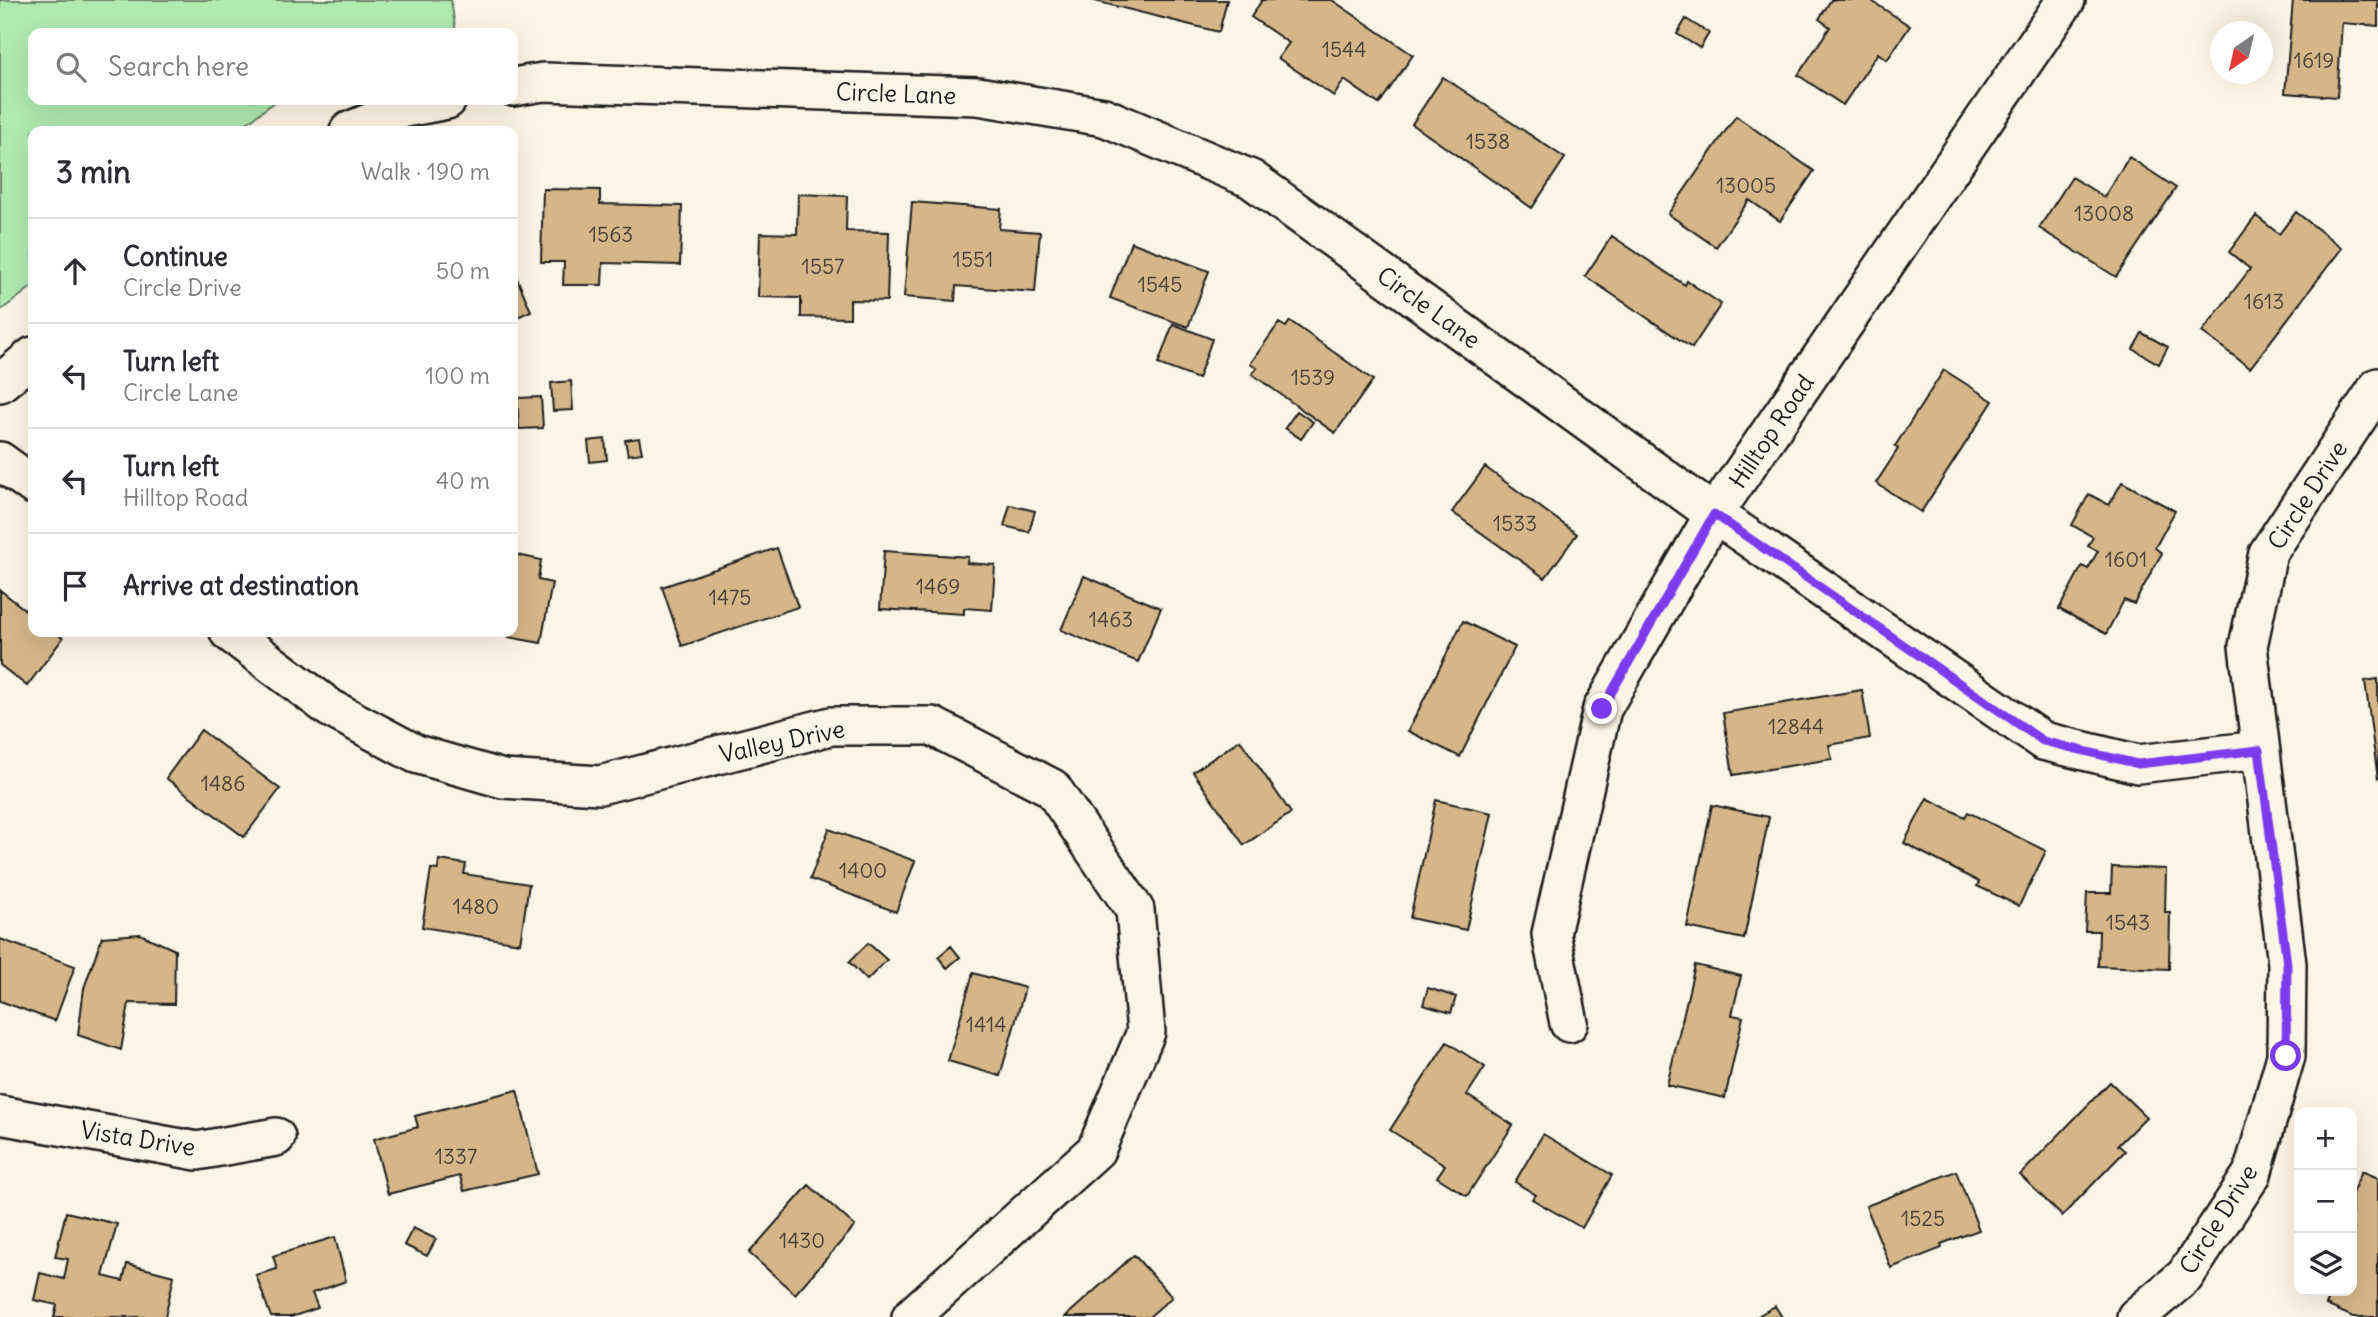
<!DOCTYPE html>
<meta charset="utf-8">
<style>
:root{--surface:#fff;--page:#f7f7f7;--text:#2b2b33;--muted:#7c7c81;--line:#e1e1e2}
body{margin:0;font-family:Delius,sans-serif;background:var(--page);color:var(--text)}
.controls{position:absolute;right:21px;bottom:21px;display:grid;overflow:hidden;border-radius:14px;box-shadow:0 7px 28px #0002}
.controls button{width:63px;height:63px;display:grid;place-items:center;padding:0;border:0;border-bottom:2px solid var(--line);background:var(--surface);color:var(--text);font:35px sans-serif}
.compass{position:absolute;left:2210px;top:21px;width:63px;height:63px;border-radius:50%;background:var(--surface);box-shadow:0 7px 28px #0002;rotate:214deg}
.stop{position:absolute;width:21px;height:21px;margin:-16px;border:5px solid #7c3aed;border-radius:50%;background:#fff}
.stop.end{background:#7c3aed;border-color:#fff;box-shadow:0 2px 7px #0008}
.list{margin:0;padding:0;list-style:none}
h2{display:flex;justify-content:space-between;align-items:center;height:91px;margin:0;padding:0 28px;font-size:30px}
h2 small{font-size:23px;font-weight:400;color:var(--muted)}
.list li{display:grid;grid-template-columns:46px 1fr auto;gap:21px;align-items:center;box-sizing:border-box;height:105px;padding:0 28px;border-top:2px solid var(--line)}
.list b{display:block;font-size:26px;white-space:nowrap}
.list p{margin:0;font-size:23px;white-space:nowrap;color:var(--muted)}
.list em{font-size:23px;font-style:normal;color:var(--muted)}
.icon{flex:none;width:38px;height:38px;fill:none;stroke:currentColor;stroke-width:2;stroke-linecap:round;stroke-linejoin:round}
.map{position:relative;flex:none;width:2378px;height:1317px;overflow:hidden}
.search{position:absolute;background:var(--surface);box-shadow:0 7px 28px #0002;left:28px;top:28px;width:490px;height:77px;display:flex;align-items:center;gap:18px;box-sizing:border-box;padding:0 24px;border-radius:14px;color:var(--muted);font-size:26px}
.panel{position:absolute;background:var(--surface);box-shadow:0 7px 28px #0002;left:28px;top:126px;width:490px;height:511px;border-radius:14px}
.map>svg:first-child{display:block}
.green{fill:#afeab0;stroke:#668366;stroke-width:2}
.building{fill:#d5b689;stroke:#1c1c1c;stroke-width:2}
.lines{fill:none;stroke-linecap:round;stroke-linejoin:round}
.minor-casing{stroke:#1c1c1c;stroke-width:42}
.minor{stroke:#fcf5e5;stroke-width:37}
.route{stroke:#7c3aed;stroke-width:9}
.labels{text-anchor:middle;dominant-baseline:central;stroke-width:5;stroke-linejoin:round;paint-order:stroke}
.number-label{font-size:21px;fill:#4a4237}
.street-label{font-size:24px;fill:#1c1c1c;stroke:#fcf5e5}
</style>
<div class="map">
<svg width="2378" height="1317" viewBox="0 0 2378 1317">
<rect width="100%" height="100%" fill="#fcf5e5"/>
<filter id="ink" filterUnits="userSpaceOnUse"><feTurbulence type="fractalNoise" baseFrequency=".0143" numOctaves="2"/><feDisplacementMap in="SourceGraphic" scale="14" xChannelSelector="R" yChannelSelector="G"/><feConvolveMatrix kernelMatrix="1 2 1 2 8 2 1 2 1" color-interpolation-filters="sRGB"/></filter>
<g filter="url(#ink)">
<!-- green -->
<path class="green" d="M 0,0 L 451,0 L 456,33 L 33,33 L 33,100 L 285,100 L 272,104 L 236,131 L 33,131 L 33,286 L 0,311 Z"/>
<!-- building -->
<path class="building" d="M 1091,0 L 1227,0 L 1219,32 Z
M 1262,0 L 1332,0 L 1413,55 L 1379,104 L 1344,80 L 1334,96 L 1278,58 L 1289,43 L 1251,17 Z
M 1831,0 L 1870,0 L 1910,26 L 1887,60 L 1878,53 L 1843,105 L 1798,75 L 1830,27 L 1819,19 Z
M 2293,0 L 2378,0 L 2378,26 L 2342,23 L 2337,97 L 2285,93 Z
M 1686,19 L 1709,33 L 1700,48 L 1677,34 Z
M 1443,77 L 1565,158 L 1532,208 L 1412,124 Z
M 1736,116 L 1814,171 L 1780,221 L 1749,200 L 1716,247 L 1668,214 Z
M 2129,157 L 2176,188 L 2116,277 L 2039,228 L 2072,177 L 2104,197 Z
M 543,189 L 600,190 L 600,204 L 682,206 L 680,265 L 603,263 L 602,285 L 563,285 L 564,262 L 541,262 Z
M 798,194 L 847,196 L 846,231 L 889,232 L 887,301 L 850,300 L 850,318 L 801,317 L 801,298 L 758,297 L 760,233 L 797,234 Z
M 912,202 L 1001,209 L 999,229 L 1040,232 L 1035,292 L 956,286 L 955,301 L 904,297 Z
M 2296,212 L 2342,248 L 2250,368 L 2202,332 L 2250,269 L 2229,252 L 2256,216 L 2279,234 Z
M 1612,236 L 1685,285 L 1687,281 L 1721,304 L 1692,348 L 1585,276 Z
M 1131,242 L 1209,271 L 1188,327 L 1110,298 Z
M 513,269 L 531,311 L 513,319 Z
M 1290,321 L 1373,380 L 1335,433 L 1252,374 L 1257,368 L 1250,364 L 1279,323 L 1286,327 Z
M 1173,324 L 1212,339 L 1198,379 L 1158,364 Z
M 2142,333 L 2168,347 L 2159,364 L 2133,349 Z
M 1944,370 L 1993,401 L 1921,512 L 1876,483 L 1898,449 L 1895,446 Z
M 571,381 L 573,410 L 553,411 L 551,383 Z
M 541,397 L 543,428 L 519,429 L 517,398 Z
M 1297,411 L 1313,422 L 1301,439 L 1285,428 Z
M 639,438 L 642,453 L 628,455 L 625,440 Z
M 605,439 L 607,460 L 590,462 L 588,441 Z
M 1485,467 L 1577,534 L 1545,578 L 1452,512 Z
M 2122,482 L 2175,511 L 2155,548 L 2162,553 L 2134,604 L 2124,600 L 2106,634 L 2059,609 L 2082,566 L 2088,569 L 2098,551 L 2088,546 L 2093,537 L 2072,525 L 2089,494 L 2109,505 Z
M 1010,505 L 1035,511 L 1029,532 L 1004,526 Z
M 777,548 L 798,607 L 682,646 L 662,587 Z
M 884,551 L 968,557 L 967,563 L 995,565 L 992,610 L 964,608 L 964,614 L 880,609 Z
M 513,554 L 541,560 L 538,580 L 552,583 L 541,643 L 480,632 L 513,632 Z
M 1084,576 L 1161,608 L 1138,662 L 1061,630 Z
M 0,590 L 33,616 L 33,632 L 54,632 L 63,638 L 27,686 L 0,665 Z
M 1463,621 L 1515,647 L 1460,757 L 1408,731 Z
M 2378,679 L 2378,779 L 2365,681 Z
M 1862,690 L 1870,738 L 1829,745 L 1832,759 L 1733,775 L 1723,713 Z
M 201,730 L 280,789 L 244,837 L 166,778 Z
M 1240,740 L 1291,813 L 1244,845 L 1193,772 Z
M 1927,798 L 1965,817 L 1968,812 L 2046,851 L 2019,906 L 1977,886 L 1979,882 L 1904,843 Z
M 1436,800 L 1492,813 L 1466,930 L 1410,918 Z
M 1712,805 L 1769,817 L 1744,939 L 1687,927 Z
M 829,829 L 915,861 L 896,912 L 810,879 Z
M 439,860 L 466,864 L 464,874 L 529,884 L 520,943 L 422,927 L 431,869 L 438,870 Z
M 2112,867 L 2166,869 L 2165,912 L 2170,912 L 2169,969 L 2098,966 L 2099,931 L 2085,931 L 2087,893 L 2111,893 Z
M 140,934 L 175,950 L 174,1004 L 129,1003 L 121,1050 L 78,1035 L 84,988 L 102,937 Z
M 0,939 L 75,966 L 55,1021 L 0,1001 Z
M 868,943 L 887,960 L 867,980 L 849,962 Z
M 951,946 L 960,957 L 947,968 L 938,957 Z
M 1695,965 L 1741,976 L 1732,1015 L 1743,1017 L 1725,1098 L 1667,1085 Z
M 973,973 L 1025,988 L 1000,1076 L 948,1061 Z
M 1428,988 L 1456,997 L 1451,1013 L 1423,1005 Z
M 1447,1042 L 1485,1067 L 1467,1095 L 1513,1125 L 1467,1196 L 1437,1177 L 1445,1165 L 1390,1130 Z
M 2110,1082 L 2146,1117 L 2118,1145 L 2125,1151 L 2062,1216 L 2020,1175 Z
M 517,1090 L 538,1174 L 464,1191 L 460,1176 L 388,1194 L 374,1139 L 418,1127 L 415,1116 Z
M 1543,1134 L 1612,1175 L 1582,1228 L 1532,1199 L 1536,1195 L 1515,1182 Z
M 1956,1171 L 1979,1230 L 1941,1244 L 1942,1248 L 1891,1268 L 1866,1206 Z
M 2362,1171 L 2378,1178 L 2378,1317 L 2353,1317 L 2326,1305 L 2332,1291 L 2352,1291 L 2352,1234 L 2354,1230 L 2352,1229 L 2352,1193 Z
M 809,1185 L 855,1226 L 795,1294 L 749,1253 Z
M 66,1212 L 117,1224 L 103,1276 L 123,1281 L 127,1264 L 174,1276 L 165,1317 L 54,1317 L 57,1305 L 34,1300 L 40,1273 L 64,1279 L 68,1259 L 55,1257 Z
M 413,1228 L 436,1239 L 427,1256 L 404,1245 Z
M 335,1237 L 346,1281 L 312,1293 L 318,1308 L 291,1317 L 271,1317 L 256,1275 L 277,1269 L 273,1256 Z
M 1134,1255 L 1172,1297 L 1149,1317 L 1065,1317 Z
M 1775,1306 L 1782,1317 L 1756,1317 Z"/>
<g class="lines">
<defs>
<path id="minor" d="M 513,87 L 543,82 L 978,96 L 1104,117 L 1251,179 L 1714,514 L 2043,741 L 2138,764 L 2259,750
M 349,131 L 405,108 L 447,100
M 0,383 L 33,356
M 0,461 L 33,485
M 229,632 L 330,708 L 416,754 L 503,779 L 600,785 L 831,726 L 932,726 L 1052,788 L 1135,910 L 1146,1032 L 1096,1150 L 911,1317
M 1569,1023 L 1551,934 L 1602,709 L 1714,514 L 2066,0
M 0,1115 L 197,1151 L 276,1137
M 2136,1317 L 2185,1276 L 2252,1174 L 2286,1056 L 2287,964 L 2248,646 L 2268,553 L 2378,387"/>
</defs>
<!-- minor casing -->
<use href="#minor" class="minor-casing"/>
<!-- minor -->
<use href="#minor" class="minor"/>
</g>
</g>
<g class="lines" filter="url(#ink)">
<!-- route -->
<path class="route" d="M 1602,709 L 1714,514 L 2043,741 L 2138,764 L 2259,750 L 2287,964 L 2286,1056"/>
</g>
<g class="labels">
<!-- number labels -->
<g class="number-label">
<text x="1344" y="49">1544</text>
<text x="2314" y="60">1619</text>
<text x="1488" y="141">1538</text>
<text x="1746" y="185">13005</text>
<text x="2104" y="213">13008</text>
<text x="611" y="234">1563</text>
<text x="973" y="259">1551</text>
<text x="823" y="266">1557</text>
<text x="1160" y="284">1545</text>
<text x="2264" y="301">1613</text>
<text x="1313" y="377">1539</text>
<text x="1515" y="523">1533</text>
<text x="2126" y="559">1601</text>
<text x="938" y="586">1469</text>
<text x="730" y="597">1475</text>
<text x="1111" y="619">1463</text>
<text x="1796" y="726">12844</text>
<text x="223" y="783">1486</text>
<text x="863" y="870">1400</text>
<text x="476" y="906">1480</text>
<text x="2128" y="922">1543</text>
<text x="986" y="1024">1414</text>
<text x="456" y="1156">1337</text>
<text x="1923" y="1218">1525</text>
<text x="802" y="1240">1430</text>
</g>
<!-- street labels -->
<g class="street-label">
<text transform="translate(896 93) rotate(2)">Circle Lane</text>
<text transform="translate(1429 307) rotate(36)">Circle Lane</text>
<text transform="translate(1771 431) rotate(-56)">Hilltop Road</text>
<text transform="translate(2307 495) rotate(-57)">Circle Drive</text>
<text transform="translate(782 741) rotate(-12)">Valley Drive</text>
<text transform="translate(138 1138) rotate(9)">Vista Drive</text>
<text transform="translate(2218 1219) rotate(-58)">Circle Drive</text>
</g>
</g>
</svg>
<div class="controls">
<button>+</button>
<button>−</button>
<button><svg class="icon" aria-label="layers" viewBox="0 0 24 24"><path d="M12 4l9 5-9 5-9-5zM3 14l9 5 9-5"/></svg></button>
</div>
<svg class="compass" viewBox="-18 -18 36 36"><path d="M0-13l5 13h-10z" fill="#e53935"/><path d="M0 13l5-13h-10z" fill="#7c7c81"/></svg>
<div class="stop" style="left:2286px;top:1056px"></div>
<div class="stop end" style="left:1602px;top:709px"></div>
<div class="search"><svg class="icon" aria-label="search" viewBox="0 0 24 24"><circle cx="10" cy="10" r="6"/><path d="M15 15l6 6"/></svg>Search here</div>
<section class="panel">
<h2>3 min<small>Walk · 190 m</small></h2>
<ul class="list">
<li><svg class="icon" aria-label="ahead" viewBox="0 0 24 24"><path d="M12 20V5M6 11l6-6 6 6"/></svg><div><b>Continue</b><p>Circle Drive</p></div><em>50 m</em></li>
<li><svg class="icon" aria-label="left" viewBox="0 0 24 24"><path d="M17 20v-9H6M10 6l-5 5 5 5"/></svg><div><b>Turn left</b><p>Circle Lane</p></div><em>100 m</em></li>
<li><svg class="icon" aria-label="left" viewBox="0 0 24 24"><path d="M17 20v-9H6M10 6l-5 5 5 5"/></svg><div><b>Turn left</b><p>Hilltop Road</p></div><em>40 m</em></li>
<li><svg class="icon" aria-label="arrive" viewBox="0 0 24 24"><path d="M6 21V4h12l-3 4 3 4H6"/></svg><div><b>Arrive at destination</b></div></li>
</ul>
</section>
</div>
